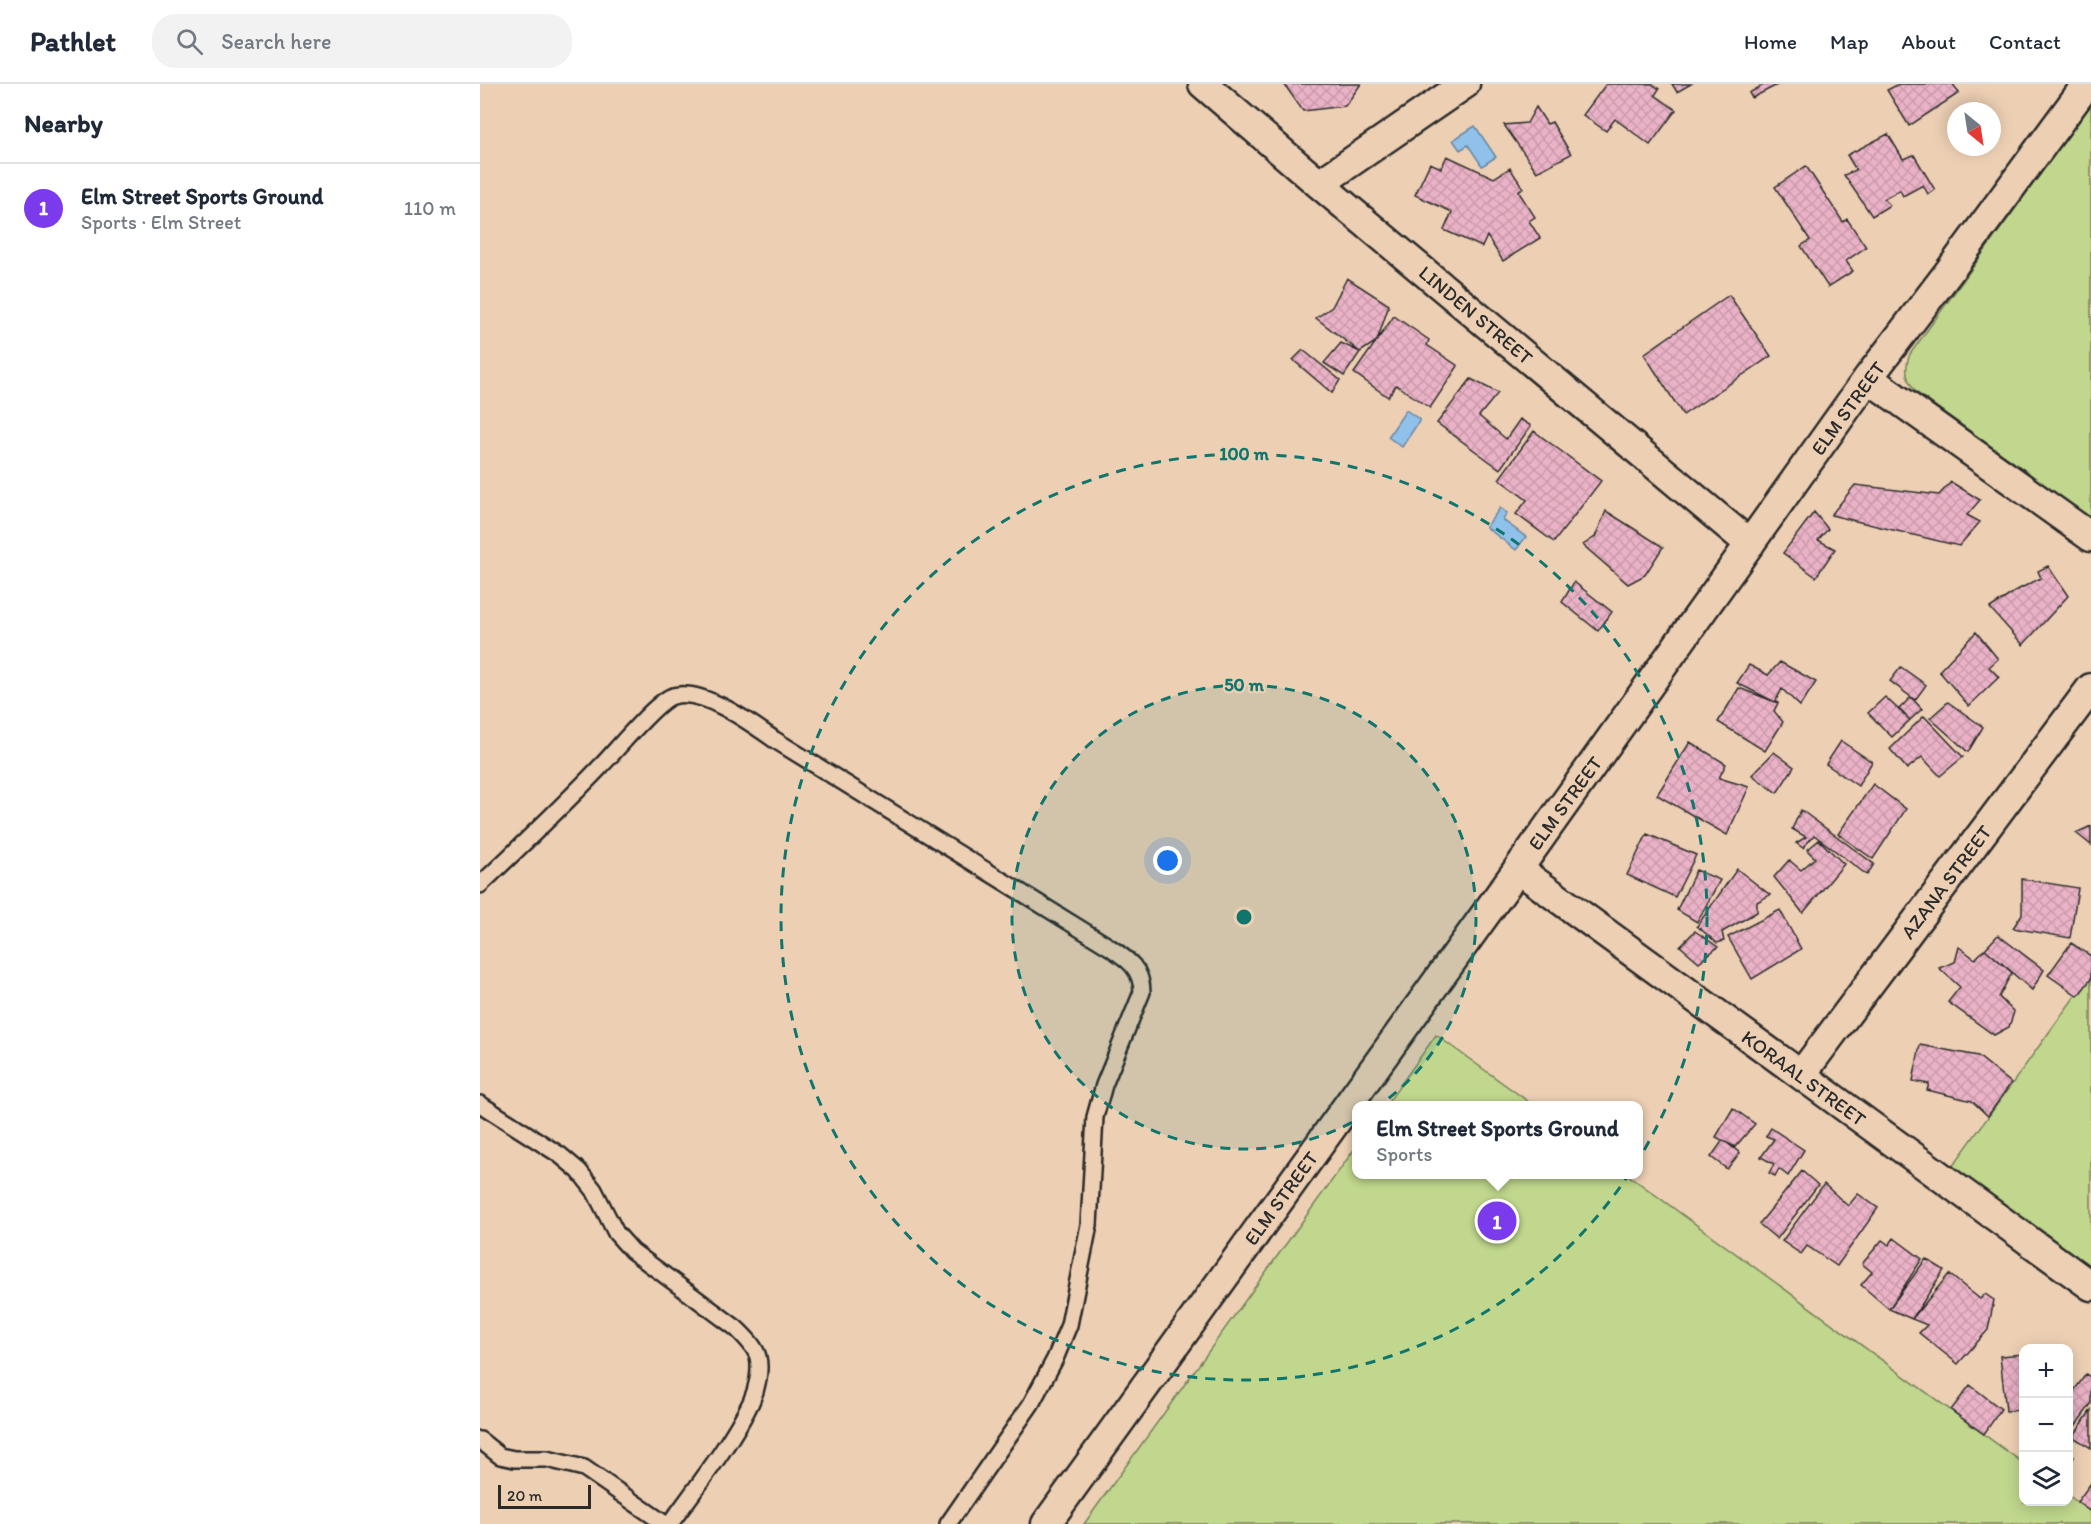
<!DOCTYPE html>
<meta charset="utf-8">
<style>
:root{--surface:#fff;--page:#f2f2f3;--text:#1f2937;--muted:#747a83;--line:#e0e1e3;--accent:#7c3aed}
body{margin:0;font-family:Itim,sans-serif;background:var(--page);color:var(--text)}
.controls{position:absolute;right:18px;bottom:18px;display:grid;overflow:hidden;border-radius:12px;box-shadow:0 3px 15px #0003}
.controls button{width:54px;height:54px;display:grid;place-items:center;padding:0;border:0;border-bottom:2px solid var(--line);background:var(--surface);color:var(--text);font:30px sans-serif}
.compass{position:absolute;left:1467px;top:18px;width:54px;height:54px;border-radius:50%;background:var(--surface);box-shadow:0 3px 15px #0003;rotate:150deg}
.scale{position:absolute;left:18px;bottom:15px;width:93px;box-sizing:border-box;padding-left:6px;border:3px solid #2b2b2b;border-top:0;font-size:16px;line-height:21px;white-space:nowrap;color:#2b2b2b;-webkit-text-stroke:4px #edd0b4;paint-order:stroke}
.you{position:absolute;left:688px;top:777px;width:21px;height:21px;margin:-15px;border:4px solid #fff;border-radius:50%;background:#1a73e8;box-shadow:0 0 0 9px #1a73e833}
.badge{display:grid;place-items:center;width:39px;height:39px;border-radius:50%;background:var(--accent);color:#fff;font-size:20px;font-weight:700}
.pin{position:absolute;translate:-50% -50%;border:3px solid #fff;box-shadow:0 2px 6px #0006}
.popup{position:absolute;left:872px;top:1017px;width:291px;height:78px;box-sizing:border-box;display:grid;place-content:center;border-radius:12px;background:var(--surface);filter:drop-shadow(0 2px 4px #0005);font-size:20px;white-space:nowrap;color:var(--muted)}
.popup b{font-size:22px;color:var(--text)}
.popup::after{content:'';position:absolute;left:50%;top:100%;margin-left:-12px;border:12px solid transparent;border-top-color:var(--surface)}
.list{margin:0;padding:0;list-style:none}
h2{display:flex;justify-content:space-between;align-items:center;height:78px;margin:0;padding:0 24px;font-size:26px}
h2 small{font-size:20px;font-weight:400;color:var(--muted)}
.list li{display:grid;grid-template-columns:39px 1fr auto;gap:18px;align-items:center;box-sizing:border-box;height:90px;padding:0 24px;border-top:2px solid var(--line)}
.list b{display:block;font-size:22px;white-space:nowrap}
.list p{margin:0;font-size:20px;white-space:nowrap;color:var(--muted)}
.list em{font-size:20px;font-style:normal;color:var(--muted)}
.icon{flex:none;width:33px;height:33px;fill:none;stroke:currentColor;stroke-width:2;stroke-linecap:round;stroke-linejoin:round}
.map{position:relative;flex:none;width:1611px;height:1440px;overflow:hidden}
header{display:flex;align-items:center;gap:36px;box-sizing:border-box;height:84px;padding:0 30px;background:var(--surface);border-bottom:2px solid var(--line)}
header strong{font-size:28px}
nav{display:flex;gap:33px;margin-inline-start:auto;font-size:21px}
.search{width:420px;height:54px;background:var(--page);display:flex;align-items:center;gap:15px;box-sizing:border-box;padding:0 21px;border-radius:24px;color:var(--muted);font-size:22px}
main{display:flex}
aside{flex:1;background:var(--surface)}
.map>svg:first-child{display:block}
.green{fill:#c0d78d;stroke:#76815c;stroke-width:1.5}
.water{fill:#8fc1eb;stroke:#67859e;stroke-width:1.5}
.building{fill:url(#building-cross-hatch);stroke:#2b2b2b;stroke-width:1.5}
.lines{fill:none;stroke-linecap:round;stroke-linejoin:round}
.lane-casing{stroke:#2b2b2b;stroke-width:20}
.street-casing{stroke:#2b2b2b;stroke-width:33}
.lane{stroke:#edd0b4;stroke-width:15}
.street{stroke:#edd0b4;stroke-width:28}
.ring{fill:none;stroke:#0f766e;stroke-width:3;stroke-dasharray:10 8}
.labels{text-anchor:middle;dominant-baseline:central;stroke-width:4.5;stroke-linejoin:round;paint-order:stroke}
.street-label{font-size:20px;fill:#2b2b2b;stroke:#edd0b4}
.centre{fill:#0f766e;stroke:#edd0b4;stroke-width:3}
.ring-label{font-size:18px;text-anchor:middle;font-weight:bold;fill:#0f766e;stroke:#edd0b4;stroke-width:4.5;stroke-linejoin:round;paint-order:stroke}
</style>
<header>
<strong>Pathlet</strong>
<div class="search"><svg class="icon" aria-label="search" viewBox="0 0 24 24"><circle cx="10" cy="10" r="6"/><path d="M15 15l6 6"/></svg>Search here</div>
<nav><a>Home</a><a>Map</a><a>About</a><a>Contact</a></nav>
</header>
<main>
<aside>
<h2>Nearby<small></small></h2>
<ul class="list">
<li><span class="badge">1</span><div><b>Elm Street Sports Ground</b><p>Sports · Elm Street</p></div><em>110 m</em></li>
</ul>
</aside>
<div class="map">
<svg width="1611" height="1440" viewBox="0 0 1611 1440">
<defs>
<pattern id="building-cross-hatch" width="8" height="8" patternUnits="userSpaceOnUse" patternTransform="scale(1.5)"><rect width="8" height="8" fill="#eab2c6"/><path d="M0 0l8 8M0 8l8-8" fill="none" stroke="#c999aa"/></pattern>
</defs>
<rect width="100%" height="100%" fill="#edd0b4"/>
<filter id="ink" filterUnits="userSpaceOnUse"><feTurbulence type="fractalNoise" baseFrequency=".0167" numOctaves="2"/><feDisplacementMap in="SourceGraphic" scale="12" xChannelSelector="R" yChannelSelector="G"/><feConvolveMatrix kernelMatrix="1 2 1 2 8 2 1 2 1" color-interpolation-filters="sRGB"/></filter>
<g filter="url(#ink)">
<!-- green -->
<path class="green" d="M 1611,20 L 1611,435 L 1436,308 C 1426,296 1424,285 1430,270 Z
M 1611,890 L 1611,1184 L 1472,1083 Z
M 956,951 L 1053,1021 L 906,1021 Z
M 876,1063 L 876,1090 L 1148,1091 L 1543,1379 L 1544,1418 L 1588,1418 L 1589,1412 L 1611,1428 L 1611,1440 L 604,1440 Z"/>
<!-- water -->
<path class="water" d="M 995,42 L 1016,73 L 1002,82 L 988,61 L 980,66 L 973,56 Z
M 926,326 L 940,336 L 922,363 L 908,353 Z
M 1020,424 L 1027,429 L 1023,436 L 1046,453 L 1036,466 L 1006,443 Z"/>
<!-- building -->
<path class="building" d="M 804,0 L 881,0 L 865,22 L 823,27 Z
M 1126,0 L 1172,0 L 1179,5 L 1175,11 L 1196,26 L 1170,61 L 1135,35 L 1126,47 L 1103,31 Z
M 1192,0 L 1211,0 L 1197,8 Z
M 1285,0 L 1299,0 L 1272,14 L 1269,9 Z
M 1419,0 L 1473,0 L 1479,9 L 1429,42 L 1407,6 Z
M 1056,23 L 1067,40 L 1072,38 L 1091,70 L 1057,88 L 1024,41 L 1047,39 Z
M 1408,50 L 1423,75 L 1434,71 L 1455,106 L 1448,110 L 1443,101 L 1423,112 L 1420,106 L 1404,115 L 1410,121 L 1392,132 L 1364,91 L 1376,86 L 1367,71 Z
M 967,72 L 1014,94 L 1030,84 L 1043,104 L 1038,107 L 1055,133 L 1049,137 L 1060,154 L 1023,177 L 1007,152 L 1002,163 L 964,146 L 972,128 L 935,111 L 950,79 L 961,84 Z
M 1326,82 L 1363,138 L 1367,135 L 1386,163 L 1366,177 L 1373,187 L 1348,203 L 1321,162 L 1330,156 L 1295,103 Z
M 867,194 L 909,221 L 897,257 L 880,268 L 836,234 L 852,223 Z
M 1249,211 L 1291,272 L 1203,331 L 1164,270 Z
M 914,232 L 949,256 L 947,261 L 978,282 L 950,324 L 916,301 L 908,313 L 874,289 Z
M 861,259 L 880,268 L 864,292 L 844,279 Z
M 823,266 L 860,296 L 852,309 L 813,276 Z
M 991,295 L 1018,309 L 999,332 L 1026,355 L 1040,335 L 1051,342 L 1020,385 L 957,339 Z
M 1054,347 L 1121,397 L 1074,458 L 1036,430 L 1047,416 L 1019,395 Z
M 1471,398 L 1500,416 L 1487,431 L 1500,438 L 1479,462 L 1351,431 L 1375,401 L 1459,411 Z
M 1126,427 L 1183,463 L 1165,491 L 1148,500 L 1103,461 L 1115,453 Z
M 1334,428 L 1348,445 L 1338,456 L 1355,465 L 1336,493 L 1303,469 Z
M 1568,482 L 1588,512 L 1543,561 L 1510,524 L 1539,505 L 1561,494 L 1558,487 Z
M 1094,498 L 1132,528 L 1118,547 L 1082,518 Z
M 1496,548 L 1518,575 L 1509,583 L 1519,593 L 1489,622 L 1459,587 Z
M 1300,578 L 1336,598 L 1320,622 L 1302,605 L 1295,618 L 1257,599 L 1269,581 L 1288,591 Z
M 1421,583 L 1446,601 L 1435,616 L 1410,597 Z
M 1259,604 L 1298,619 L 1294,627 L 1303,638 L 1285,667 L 1238,638 Z
M 1405,613 L 1430,636 L 1412,653 L 1388,629 Z
M 1431,613 L 1442,625 L 1430,636 L 1419,625 Z
M 1468,618 L 1503,643 L 1488,668 L 1450,634 Z
M 1444,632 L 1483,673 L 1460,692 L 1442,673 L 1427,685 L 1410,665 Z
M 1361,657 L 1392,678 L 1378,702 L 1346,680 Z
M 1210,658 L 1246,680 L 1239,694 L 1269,703 L 1247,751 L 1177,711 Z
M 1294,668 L 1314,683 L 1297,709 L 1272,691 Z
M 1393,700 L 1426,725 L 1393,775 L 1358,750 Z
M 1321,726 L 1394,780 L 1387,791 L 1334,751 L 1323,764 L 1316,759 L 1326,753 L 1312,745 Z
M 1611,742 L 1611,761 L 1596,749 Z
M 1167,750 L 1216,771 L 1195,813 L 1147,791 Z
M 1339,756 L 1364,780 L 1323,829 L 1294,793 L 1309,776 L 1321,786 L 1335,774 L 1327,766 Z
M 1257,785 L 1290,811 L 1277,818 L 1277,828 L 1242,848 L 1244,857 L 1237,859 L 1217,842 Z
M 1216,786 L 1240,796 L 1217,838 L 1197,826 Z
M 1542,795 L 1598,804 L 1590,854 L 1533,844 L 1542,830 Z
M 1300,826 L 1321,865 L 1272,895 L 1248,853 Z
M 1215,847 L 1238,863 L 1219,878 L 1200,862 Z
M 1518,851 L 1564,886 L 1552,906 L 1505,865 Z
M 1591,859 L 1611,872 L 1611,895 L 1598,912 L 1568,891 Z
M 1479,863 L 1495,875 L 1505,865 L 1532,888 L 1519,913 L 1534,928 L 1529,943 L 1514,951 L 1468,918 L 1480,903 L 1459,884 L 1475,878 Z
M 1440,961 L 1498,972 L 1531,999 L 1508,1032 L 1492,1017 L 1447,1006 L 1449,1000 L 1433,997 Z
M 1253,1024 L 1275,1040 L 1255,1063 L 1236,1053 Z
M 1291,1044 L 1324,1066 L 1308,1092 L 1299,1085 L 1295,1092 L 1289,1089 L 1294,1080 L 1281,1073 L 1294,1055 L 1286,1052 Z
M 1243,1056 L 1260,1069 L 1247,1085 L 1231,1073 Z
M 1322,1087 L 1338,1101 L 1297,1155 L 1279,1140 Z
M 1344,1100 L 1368,1122 L 1378,1110 L 1398,1124 L 1357,1182 L 1327,1162 L 1321,1170 L 1302,1157 Z
M 1414,1154 L 1442,1175 L 1409,1225 L 1381,1201 L 1392,1188 L 1382,1180 L 1402,1156 L 1409,1161 Z
M 1446,1175 L 1464,1186 L 1432,1235 L 1409,1225 Z
M 1469,1190 L 1500,1215 L 1505,1210 L 1514,1216 L 1508,1246 L 1478,1280 L 1439,1249 L 1447,1241 L 1432,1235 Z
M 1544,1270 L 1544,1326 L 1526,1327 L 1520,1272 Z
M 1606,1290 L 1611,1294 L 1611,1320 L 1588,1352 L 1588,1315 Z
M 1490,1301 L 1521,1325 L 1504,1350 L 1471,1326 Z
M 1611,1326 L 1611,1364 L 1593,1353 Z
M 1588,1368 L 1594,1373 L 1588,1380 Z
M 1611,1399 L 1611,1428 L 1597,1418 Z"/>
<g class="lines">
<defs>
<path id="lane" d="M 0,801 C 41,762 82,723 121,682 C 135,668 177,616 193,612 C 222,603 272,640 295,656 L 628,862 C 647,875 662,884 662,908 L 624,1001 L 615,1033 L 609,1141 L 589,1241 L 575,1275 L 551,1320 L 468,1440
M 0,1020 L 80,1071 L 99,1087 L 114,1106 L 136,1149 L 152,1167 L 256,1244 C 264,1252 275,1262 278,1273 C 281,1287 277,1305 271,1318 C 252,1358 216,1404 190,1440
M 0,1356 L 20,1372 L 34,1375 L 67,1375 L 104,1384 L 185,1440"/>
<path id="street" d="M 723,0 L 839,100 L 1270,460
M 839,100 L 985,0
M 1388,294 L 1611,453
M 1038,785 L 1611,1202
M 1321,991 L 1611,604
M 566,1440 L 1038,785 L 1388,294 L 1468,189 L 1607,0"/>
</defs>
<!-- lane casing -->
<use href="#lane" class="lane-casing"/>
<!-- street casing -->
<use href="#street" class="street-casing"/>
<!-- lane -->
<use href="#lane" class="lane"/>
<!-- street -->
<use href="#street" class="street"/>
</g>
</g>
<!-- distance rings -->
<circle cx="764" cy="833" r="232" fill="#0f766e" fill-opacity=".12"/>
<g class="ring">
<circle cx="764" cy="833" r="232"/>
<circle cx="764" cy="833" r="463"/>
</g>
<g class="labels">
<!-- street labels -->
<g class="street-label">
<text transform="translate(996 231) rotate(40)">LINDEN STREET</text>
<text transform="translate(1368 324) rotate(-54)">ELM STREET</text>
<text transform="translate(1085 719) rotate(-54)">ELM STREET</text>
<text transform="translate(1466 798) rotate(-53)">AZANA STREET</text>
<text transform="translate(1324 994) rotate(36)">KORAAL STREET</text>
<text transform="translate(801 1114) rotate(-54)">ELM STREET</text>
</g>
</g>
<circle cx="764" cy="833" r="9" class="centre"/>
<g class="ring-label">
<text x="764" y="376">100 m</text>
<text x="764" y="607">50 m</text>
</g>
</svg>
<div class="controls">
<button>+</button>
<button>−</button>
<button><svg class="icon" aria-label="layers" viewBox="0 0 24 24"><path d="M12 4l9 5-9 5-9-5zM3 14l9 5 9-5"/></svg></button>
</div>
<svg class="compass" viewBox="-18 -18 36 36"><path d="M0-13l5 13h-10z" fill="#e53935"/><path d="M0 13l5-13h-10z" fill="#747a83"/></svg>
<div class="scale">20 m</div>
<div class="you"></div>
<div class="pin badge" style="left:1017px;top:1137px">1</div>
<div class="popup"><b>Elm Street Sports Ground</b>Sports</div>
</div>
</main>
